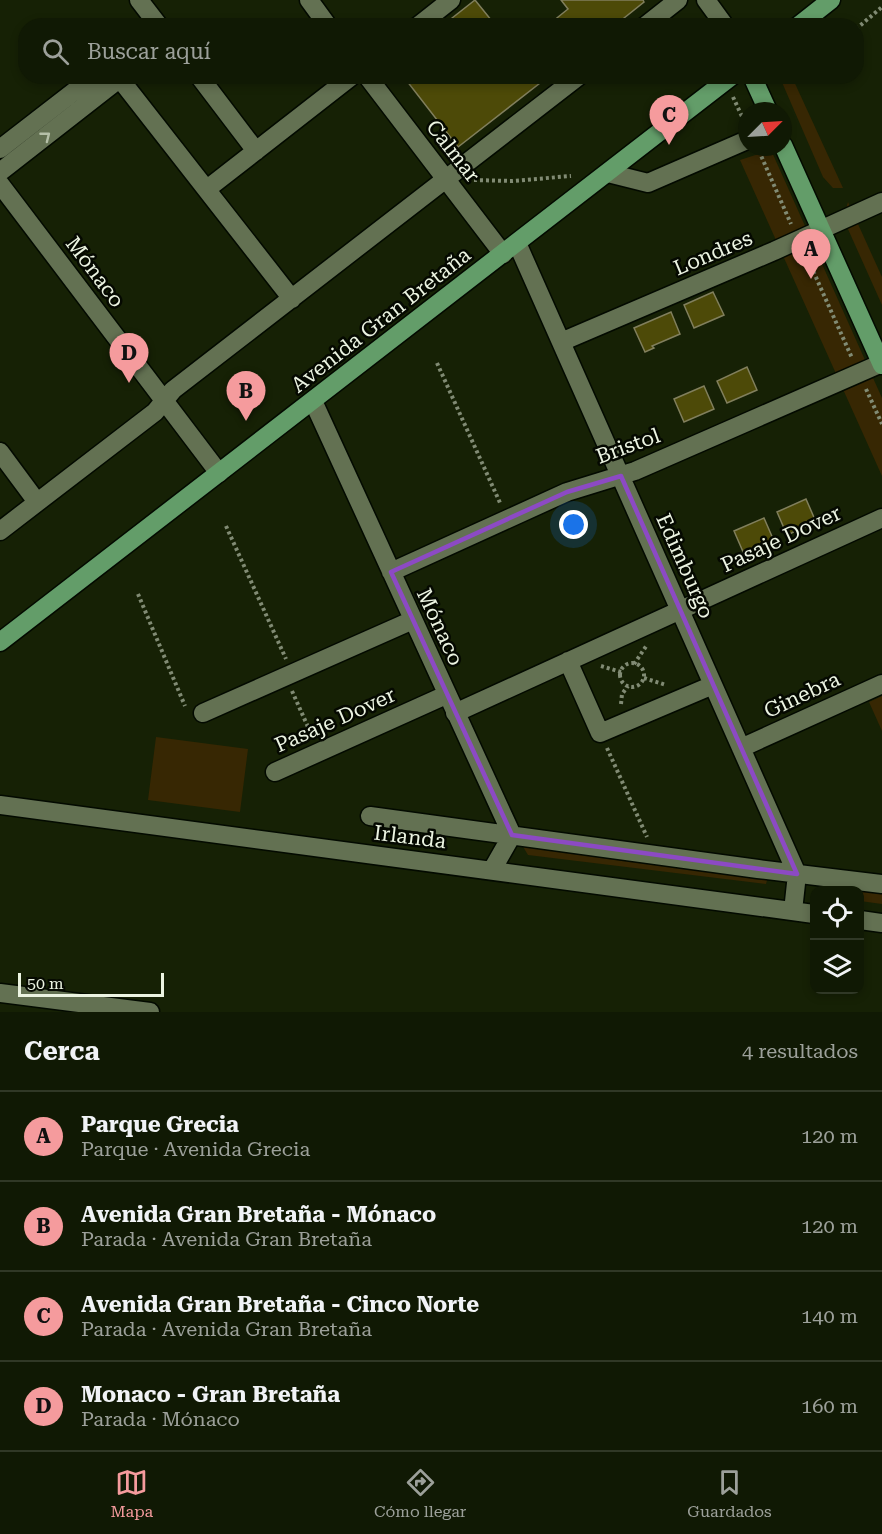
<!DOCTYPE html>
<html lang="es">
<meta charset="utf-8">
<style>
:root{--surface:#101904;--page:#19220e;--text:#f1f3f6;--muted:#9ca09a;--line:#303826;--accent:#f59b9d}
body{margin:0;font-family:"Roboto Serif",serif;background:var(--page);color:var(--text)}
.controls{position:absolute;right:18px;bottom:18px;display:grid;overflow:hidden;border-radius:12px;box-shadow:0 3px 9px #0003}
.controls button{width:54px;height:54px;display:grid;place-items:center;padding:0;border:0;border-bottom:2px solid var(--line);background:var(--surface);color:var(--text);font:30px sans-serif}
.compass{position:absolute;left:738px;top:102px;width:54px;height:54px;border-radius:50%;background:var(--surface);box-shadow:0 3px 9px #0003;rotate:66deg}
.scale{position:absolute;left:18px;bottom:15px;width:146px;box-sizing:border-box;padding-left:6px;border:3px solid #ecf4e2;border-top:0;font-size:16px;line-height:21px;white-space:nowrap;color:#ecf4e2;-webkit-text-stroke:4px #050901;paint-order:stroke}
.you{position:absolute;left:574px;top:525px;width:21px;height:21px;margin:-15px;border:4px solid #fff;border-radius:50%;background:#1a73e8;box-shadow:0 0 0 9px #1a73e833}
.badge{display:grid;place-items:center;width:39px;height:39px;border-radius:50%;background:var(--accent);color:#111;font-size:20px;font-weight:700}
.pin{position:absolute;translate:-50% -50px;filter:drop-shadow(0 2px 3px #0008)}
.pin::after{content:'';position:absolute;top:32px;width:21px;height:18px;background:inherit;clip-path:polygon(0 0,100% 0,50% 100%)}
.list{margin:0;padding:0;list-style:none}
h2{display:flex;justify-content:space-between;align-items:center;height:78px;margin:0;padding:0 24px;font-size:26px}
h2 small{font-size:20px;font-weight:400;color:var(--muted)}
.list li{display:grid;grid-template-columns:39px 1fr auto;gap:18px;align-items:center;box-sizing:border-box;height:90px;padding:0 24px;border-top:2px solid var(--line)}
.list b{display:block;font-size:22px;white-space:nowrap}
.list p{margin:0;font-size:20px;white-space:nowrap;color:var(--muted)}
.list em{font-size:20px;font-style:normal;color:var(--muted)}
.icon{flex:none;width:33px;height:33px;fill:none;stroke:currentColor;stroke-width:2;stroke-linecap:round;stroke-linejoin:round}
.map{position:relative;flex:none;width:882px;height:1012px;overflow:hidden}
.search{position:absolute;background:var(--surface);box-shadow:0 3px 9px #0003;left:18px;right:18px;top:18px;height:66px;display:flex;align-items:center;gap:15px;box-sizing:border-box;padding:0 21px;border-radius:24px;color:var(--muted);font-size:22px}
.sheet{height:438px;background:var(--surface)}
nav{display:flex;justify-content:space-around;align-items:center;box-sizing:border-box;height:84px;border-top:2px solid var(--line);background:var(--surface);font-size:16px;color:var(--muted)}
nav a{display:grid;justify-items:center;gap:3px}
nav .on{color:var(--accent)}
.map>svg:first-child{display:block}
.green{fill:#372703}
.building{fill:#4d4a08;stroke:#817f5d;stroke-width:1.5}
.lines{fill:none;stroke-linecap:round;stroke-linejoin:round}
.minor-casing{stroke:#030a00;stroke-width:21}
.major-casing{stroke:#030a00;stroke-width:21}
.path{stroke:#818b74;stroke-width:4;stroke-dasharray:3 3;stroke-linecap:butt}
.minor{stroke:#637152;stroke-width:18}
.major{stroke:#639d69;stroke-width:18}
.oneway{stroke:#b5c0a8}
.marked{fill:none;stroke:#8c4ac4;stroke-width:4.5;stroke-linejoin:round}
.labels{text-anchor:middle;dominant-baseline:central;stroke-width:5;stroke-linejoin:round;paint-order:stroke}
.street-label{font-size:21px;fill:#ecf4e2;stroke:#050901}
</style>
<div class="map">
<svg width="882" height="1012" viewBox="0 0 882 1012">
<rect width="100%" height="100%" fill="#162105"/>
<!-- green -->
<path class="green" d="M 789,77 L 792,77 L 843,188 L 833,188 L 823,177 L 781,80 Z
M 771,150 L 882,398 L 882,476 L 740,160 Z
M 848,202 L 882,277 L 882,305 L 843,218 Z
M 882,696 L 882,731 L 869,702 Z
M 156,737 L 248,749 L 240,812 L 148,800 Z
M 519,840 L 769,873 L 766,884 L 528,855 Z
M 824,883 L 882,889 L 882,904 L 860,901 L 860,890 L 822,890 Z"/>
<!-- building -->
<path class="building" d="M 475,0 L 496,26 L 442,26 Z
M 561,0 L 643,0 L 644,2 L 614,26 L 547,26 L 568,9 Z
M 403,76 L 549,76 L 458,147 Z
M 713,292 L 724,315 L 694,328 L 684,305 Z
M 671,312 L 680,334 L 652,346 L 654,348 L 645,352 L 634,328 Z
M 747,367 L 757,390 L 727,403 L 717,381 Z
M 704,386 L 714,409 L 684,422 L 674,399 Z
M 806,499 L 816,522 L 787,535 L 777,512 Z
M 764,518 L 774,541 L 744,554 L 734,531 Z"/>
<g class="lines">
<defs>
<path id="minor" d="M 139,0 L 159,26
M 309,0 L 328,26
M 706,0 L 725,26
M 418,26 L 451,0
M 645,26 L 678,0
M 199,76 L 256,151
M 367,76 L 503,254
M 120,79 L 292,299
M 0,149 L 94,76
M 0,172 L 123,76
M 608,173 L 648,183 L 747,140
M 0,184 L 219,473
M 207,189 L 352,76
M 517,243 L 797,874 L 793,911
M 561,342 L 774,251 L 882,202
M 313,401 L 512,835 L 492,870
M 0,452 L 37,502
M 0,531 L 155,412 L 173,390 L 579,76
M 391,572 L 567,492 L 635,471 L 882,363
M 568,661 L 600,733 L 713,685
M 203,713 L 413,620
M 455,713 L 882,518
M 741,748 L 882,684
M 275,772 L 446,695
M 0,805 L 814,914
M 370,816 L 758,869 L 882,884
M 860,920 L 882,923
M 0,993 L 150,1012"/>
<path id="major" d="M 798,26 L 831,0
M 752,76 L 768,111
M 783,145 L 882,365
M 0,642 L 732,76"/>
</defs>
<!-- minor casing -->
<use href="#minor" class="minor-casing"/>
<!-- major casing -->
<use href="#major" class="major-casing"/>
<!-- path -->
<path class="path" d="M 856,29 L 882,7
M 733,97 L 745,123
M 759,151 L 791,224
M 474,180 L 512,181 L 571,176
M 806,255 L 852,358
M 437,363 L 501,505
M 866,389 L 882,424
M 226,526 L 286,659
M 138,594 L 185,706
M620 675a12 12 0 1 1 24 0a12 12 0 1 1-24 0Z
M 634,664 L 647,645
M 601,666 L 621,672
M 644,678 L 666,685
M 292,691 L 312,736
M 621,704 L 622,694 L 628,686
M 607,748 L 647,837"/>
<!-- minor -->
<use href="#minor" class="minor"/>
<!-- major -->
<use href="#major" class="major"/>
</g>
<!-- one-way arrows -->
<defs><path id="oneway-chevron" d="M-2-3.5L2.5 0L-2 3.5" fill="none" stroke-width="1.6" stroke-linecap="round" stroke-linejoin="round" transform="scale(1.5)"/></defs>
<use class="oneway" href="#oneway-chevron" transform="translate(46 136) rotate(-38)"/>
<!-- marked area -->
<path class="marked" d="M 621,476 L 797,874 L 512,835 L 391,572 L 567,492 Z"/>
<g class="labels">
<!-- street labels -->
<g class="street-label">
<text transform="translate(453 151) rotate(52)">Calmar</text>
<text transform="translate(713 253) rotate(-23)">Londres</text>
<text transform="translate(95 272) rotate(53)">Mónaco</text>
<text transform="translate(381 320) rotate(-38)">Avenida Gran Bretaña</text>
<text transform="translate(628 446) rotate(-20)">Bristol</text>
<text transform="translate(781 539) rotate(-25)">Pasaje Dover</text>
<text transform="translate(685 566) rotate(66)">Edimburgo</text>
<text transform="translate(440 627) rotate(65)">Mónaco</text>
<text transform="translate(802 695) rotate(-25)">Ginebra</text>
<text transform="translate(335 720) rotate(-24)">Pasaje Dover</text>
<text transform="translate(410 837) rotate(7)">Irlanda</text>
</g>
</g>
</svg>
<div class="controls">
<button><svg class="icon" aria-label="locate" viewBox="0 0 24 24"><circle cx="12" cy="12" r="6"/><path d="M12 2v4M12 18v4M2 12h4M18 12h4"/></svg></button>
<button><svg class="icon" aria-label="layers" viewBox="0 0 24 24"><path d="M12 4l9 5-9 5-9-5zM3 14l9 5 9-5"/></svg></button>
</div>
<svg class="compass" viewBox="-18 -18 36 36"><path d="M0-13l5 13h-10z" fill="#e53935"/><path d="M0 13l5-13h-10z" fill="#9ca09a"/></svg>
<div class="scale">50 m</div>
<div class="you"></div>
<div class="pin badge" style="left:811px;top:279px">A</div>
<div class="pin badge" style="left:246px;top:421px">B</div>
<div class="pin badge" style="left:669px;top:145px">C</div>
<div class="pin badge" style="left:129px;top:383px">D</div>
<div class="search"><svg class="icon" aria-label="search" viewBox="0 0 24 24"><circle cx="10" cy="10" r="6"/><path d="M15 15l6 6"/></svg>Buscar aquí</div>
</div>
<section class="sheet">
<h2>Cerca<small>4 resultados</small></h2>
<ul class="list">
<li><span class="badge">A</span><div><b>Parque Grecia</b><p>Parque · Avenida Grecia</p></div><em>120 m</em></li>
<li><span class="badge">B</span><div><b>Avenida Gran Bretaña - Mónaco</b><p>Parada · Avenida Gran Bretaña</p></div><em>120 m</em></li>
<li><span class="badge">C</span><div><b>Avenida Gran Bretaña - Cinco Norte</b><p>Parada · Avenida Gran Bretaña</p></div><em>140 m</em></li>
<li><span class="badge">D</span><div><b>Monaco - Gran Bretaña</b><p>Parada · Mónaco</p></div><em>160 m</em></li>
</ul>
</section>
<nav>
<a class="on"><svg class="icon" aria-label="map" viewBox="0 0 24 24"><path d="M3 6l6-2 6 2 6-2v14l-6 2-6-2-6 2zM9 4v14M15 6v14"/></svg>Mapa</a>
<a><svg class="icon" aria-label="directions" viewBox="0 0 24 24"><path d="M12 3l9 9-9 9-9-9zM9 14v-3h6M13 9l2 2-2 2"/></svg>Cómo llegar</a>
<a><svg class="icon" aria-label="saved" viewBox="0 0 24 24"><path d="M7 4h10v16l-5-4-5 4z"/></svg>Guardados</a>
</nav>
